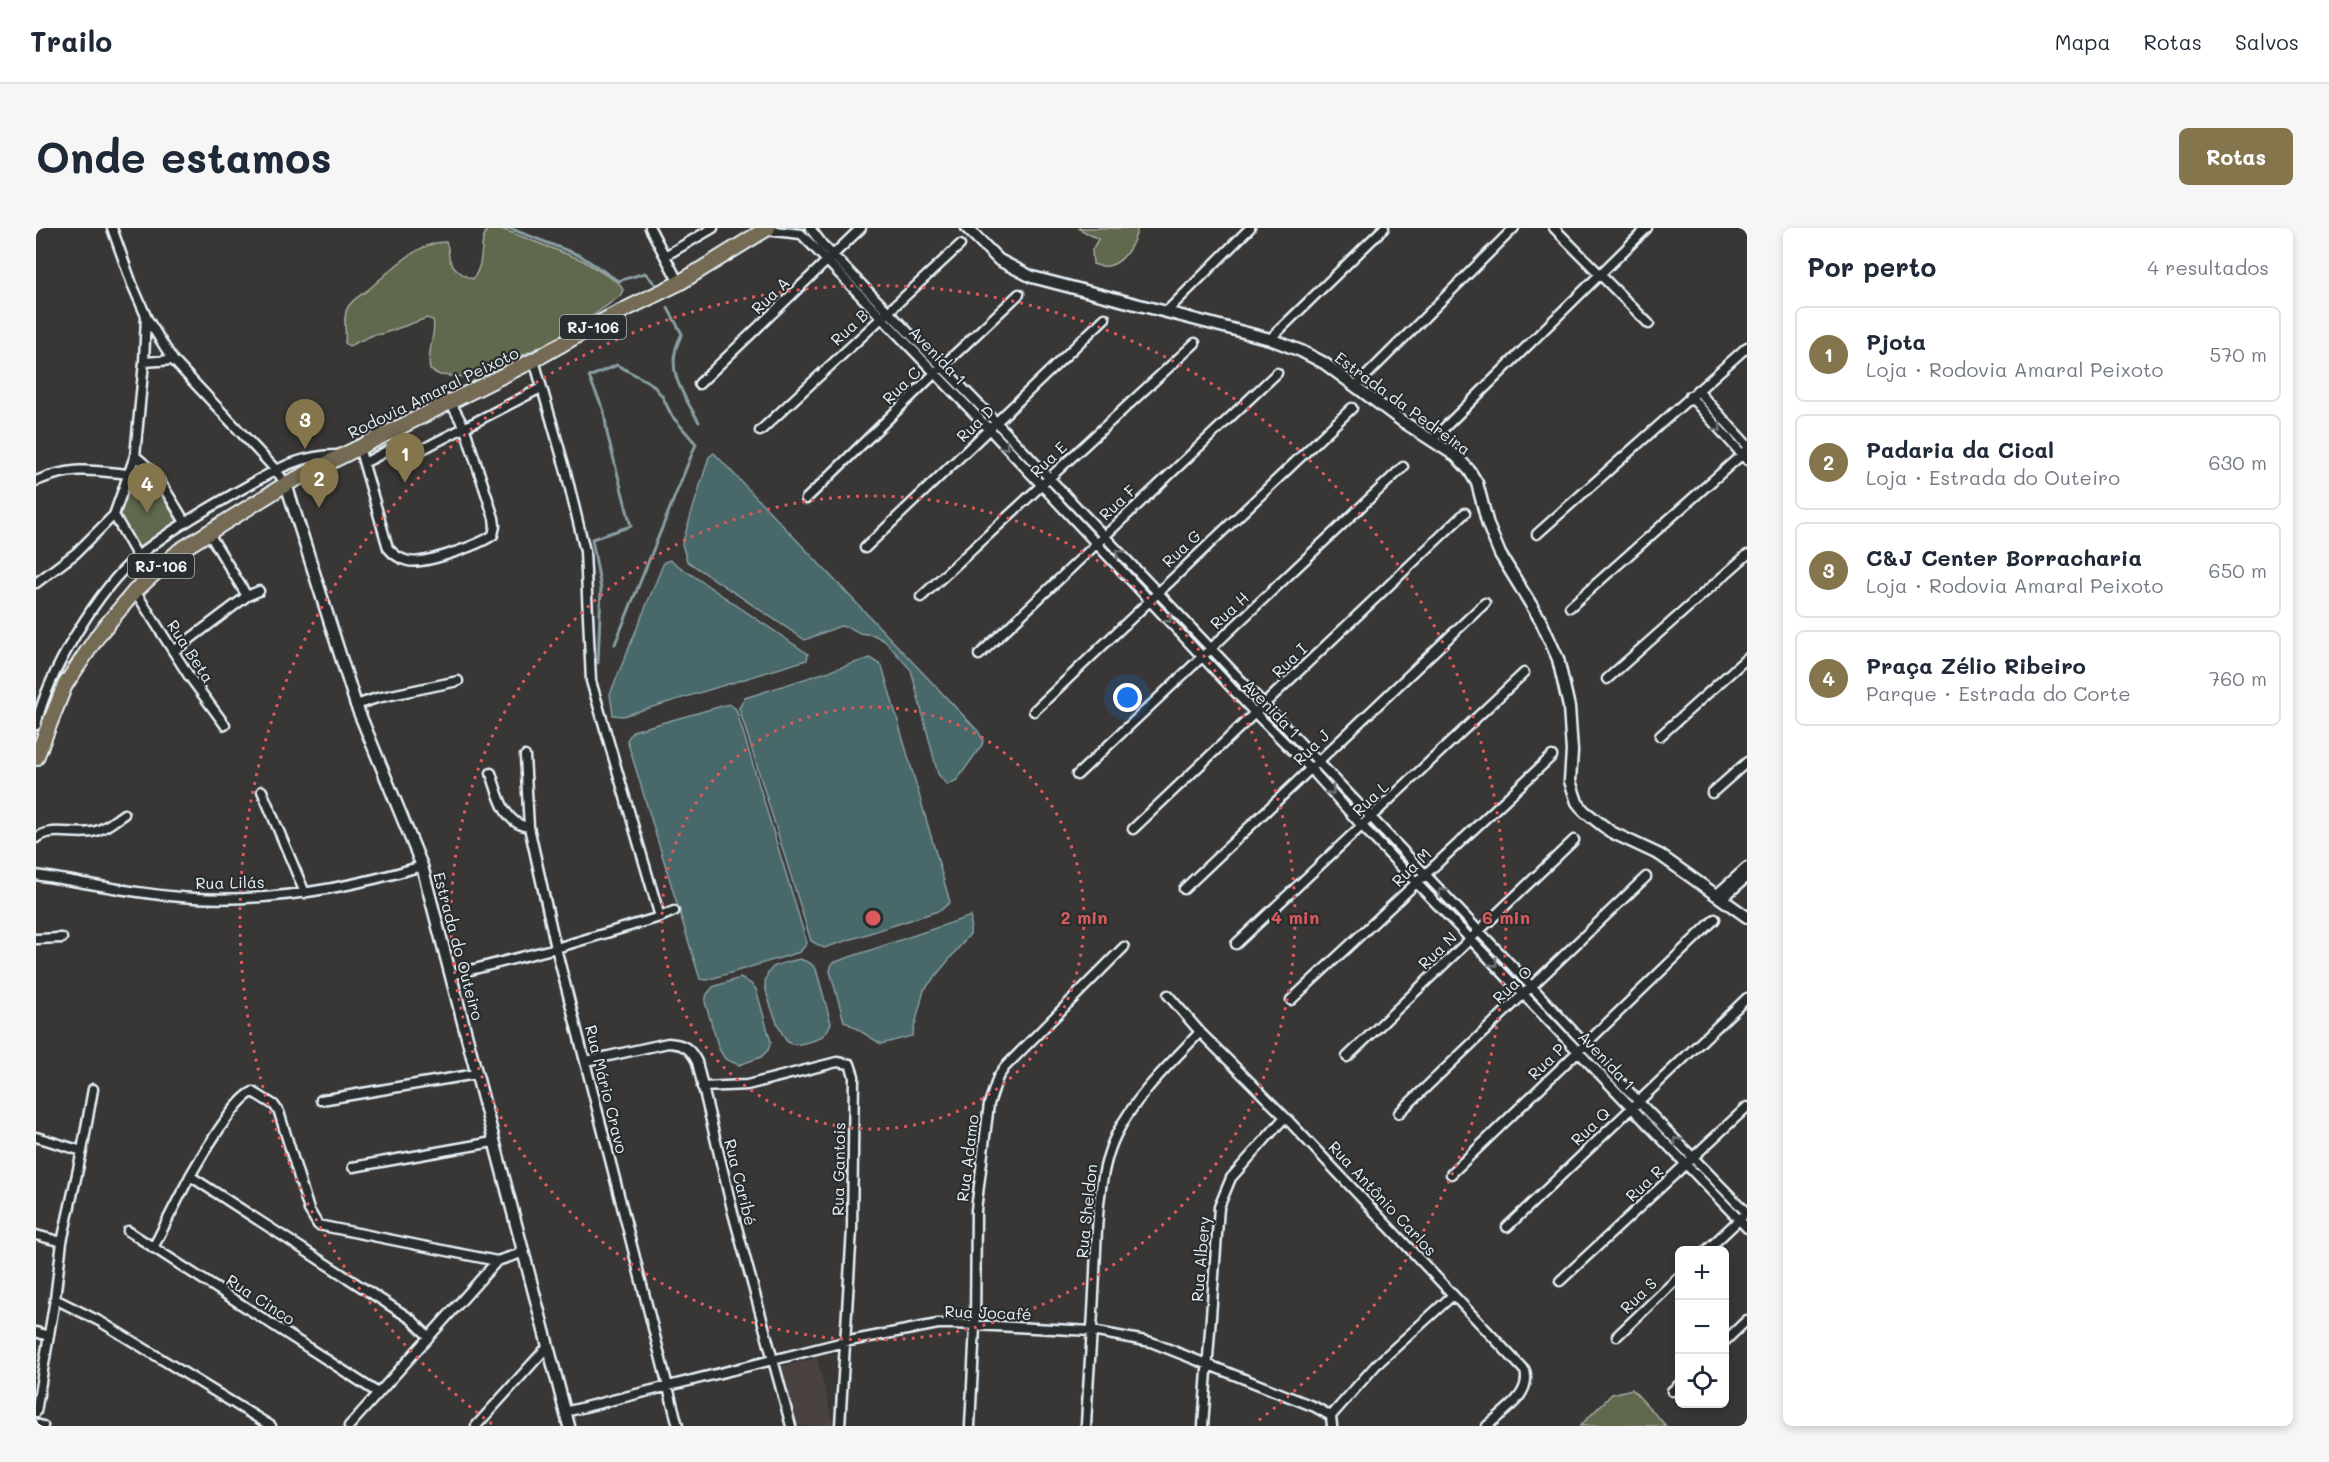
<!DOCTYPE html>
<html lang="pt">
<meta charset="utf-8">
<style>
:root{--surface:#fff;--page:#f6f6f7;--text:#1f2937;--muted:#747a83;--line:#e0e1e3;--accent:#84754c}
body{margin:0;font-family:Mali,sans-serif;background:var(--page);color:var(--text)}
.controls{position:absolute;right:18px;bottom:18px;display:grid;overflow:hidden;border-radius:9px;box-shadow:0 3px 9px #0003}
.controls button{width:54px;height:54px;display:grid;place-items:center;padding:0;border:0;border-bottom:2px solid var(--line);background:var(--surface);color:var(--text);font:30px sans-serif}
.you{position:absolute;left:1092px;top:470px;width:21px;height:21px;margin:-15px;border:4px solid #fff;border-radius:50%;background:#1a73e8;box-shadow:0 0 0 9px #1a73e833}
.badge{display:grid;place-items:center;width:39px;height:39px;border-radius:50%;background:var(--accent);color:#fff;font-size:20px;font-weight:700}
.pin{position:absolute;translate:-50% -50px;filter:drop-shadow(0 2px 3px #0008)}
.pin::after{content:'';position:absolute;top:32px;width:21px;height:18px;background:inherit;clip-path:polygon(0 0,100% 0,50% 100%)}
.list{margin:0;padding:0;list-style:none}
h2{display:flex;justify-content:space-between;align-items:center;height:78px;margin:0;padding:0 24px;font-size:26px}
h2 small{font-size:20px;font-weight:400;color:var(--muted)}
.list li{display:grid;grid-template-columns:39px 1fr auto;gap:18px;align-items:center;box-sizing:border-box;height:96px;margin:0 12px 12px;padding:0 12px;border:2px solid var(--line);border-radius:9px}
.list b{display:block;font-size:22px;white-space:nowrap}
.list p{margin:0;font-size:20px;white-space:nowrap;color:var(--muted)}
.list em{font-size:20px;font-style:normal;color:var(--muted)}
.icon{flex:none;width:33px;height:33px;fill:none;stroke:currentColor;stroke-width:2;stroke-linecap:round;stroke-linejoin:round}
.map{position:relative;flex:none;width:1711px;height:1198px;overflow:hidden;border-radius:9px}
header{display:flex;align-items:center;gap:36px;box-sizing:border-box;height:84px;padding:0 30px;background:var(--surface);border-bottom:2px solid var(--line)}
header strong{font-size:28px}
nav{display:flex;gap:33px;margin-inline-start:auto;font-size:21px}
.intro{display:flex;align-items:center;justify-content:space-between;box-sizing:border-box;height:144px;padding:0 36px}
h1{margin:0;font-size:42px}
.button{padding:15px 27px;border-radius:9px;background:var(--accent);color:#fff;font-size:21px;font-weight:700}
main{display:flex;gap:36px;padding:0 36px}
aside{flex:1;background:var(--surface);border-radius:9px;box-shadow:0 3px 9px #0003}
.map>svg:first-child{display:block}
.built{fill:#48433f}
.green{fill:#60674d;stroke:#a4aca2;stroke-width:1.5}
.water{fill:#49676a;stroke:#899ea3;stroke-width:1.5}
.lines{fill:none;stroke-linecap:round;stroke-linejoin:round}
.stream{stroke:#899ea3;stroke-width:3}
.minor-casing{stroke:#e8f1f8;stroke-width:13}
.tertiary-casing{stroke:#e8f1f8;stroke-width:15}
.trunk-casing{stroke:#e8f1f8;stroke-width:18}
.minor{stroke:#2a2d2e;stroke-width:8}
.tertiary{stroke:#2a2d2e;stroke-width:10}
.trunk{stroke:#746b52;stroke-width:14}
.oneway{stroke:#6c7275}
.ring{fill:none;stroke:#da5a5c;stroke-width:3;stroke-dasharray:3 6}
.labels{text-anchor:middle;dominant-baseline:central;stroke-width:4.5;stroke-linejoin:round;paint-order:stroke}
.shield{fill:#2a2d2e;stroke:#afb6bb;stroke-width:1.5}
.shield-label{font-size:15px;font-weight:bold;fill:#e8f1f8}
.street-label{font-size:16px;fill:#e8f1f8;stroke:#2a2d2e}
.centre{fill:#da5a5c;stroke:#2a2d2e;stroke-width:3}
.ring-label{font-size:18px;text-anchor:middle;font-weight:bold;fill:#da5a5c;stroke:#2a2d2e;stroke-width:4.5;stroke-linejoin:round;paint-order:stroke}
</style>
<header>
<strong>Trailo</strong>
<nav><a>Mapa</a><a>Rotas</a><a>Salvos</a></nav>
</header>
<div class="intro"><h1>Onde estamos</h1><a class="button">Rotas</a></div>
<main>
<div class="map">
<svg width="1711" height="1198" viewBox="0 0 1711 1198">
<rect width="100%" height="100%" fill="#383736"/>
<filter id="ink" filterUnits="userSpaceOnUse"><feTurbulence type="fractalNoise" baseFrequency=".0167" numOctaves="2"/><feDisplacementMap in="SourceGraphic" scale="12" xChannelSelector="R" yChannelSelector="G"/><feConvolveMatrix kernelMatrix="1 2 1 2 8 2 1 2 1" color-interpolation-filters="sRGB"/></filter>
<g filter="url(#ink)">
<!-- built -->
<path class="built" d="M 781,1130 L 798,1198 L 759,1198 L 744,1139 Z"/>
<!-- green -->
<path class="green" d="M 452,0 L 463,0 L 479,6 L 546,32 L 583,55 L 587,62 L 584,68 L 531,106 L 448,145 L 433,149 L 416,148 L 404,147 L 394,142 C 390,125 401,104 397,92 L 391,90 L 346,106 L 337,107 L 313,118 L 309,115 C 311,103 306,89 312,79 C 317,70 326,67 333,61 C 353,44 382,13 410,14 C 413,20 412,23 413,29 C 415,39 428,49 437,51 C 450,34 442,13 452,0 Z
M 1042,0 L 1102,0 C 1096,21 1082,46 1057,36 L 1056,22 L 1062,11 Z
M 105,241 L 109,242 L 142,294 L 108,320 L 100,320 C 96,312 88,303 86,294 C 82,276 94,255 105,241 Z
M 1596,1161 L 1630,1198 L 1544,1198 L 1576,1166 Z"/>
<!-- water -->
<path class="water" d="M 678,225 L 942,503 L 947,512 L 946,517 L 921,552 L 911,557 L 902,546 L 875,442 L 849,413 L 838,407 L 823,405 L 815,400 L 804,398 L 769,412 L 651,333 L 646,316 L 673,229 Z
M 634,332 L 772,426 L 771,432 L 587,488 L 577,487 L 574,466 L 628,334 Z
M 834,430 L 846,438 L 914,674 L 905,682 L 788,720 L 775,713 L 703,480 L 709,470 Z
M 693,476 L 700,481 L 771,715 L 764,724 L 671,752 L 664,751 L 591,512 L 597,503 Z
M 935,688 L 934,706 L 888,762 L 876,808 L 845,816 L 808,793 L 794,743 L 796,735 Z
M 764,731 L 774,735 L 780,741 L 795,795 C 791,805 786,810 776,813 C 768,815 761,818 753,815 C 745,810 729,765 729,755 C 729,750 733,742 737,739 C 745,735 756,733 764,731 Z
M 704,750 L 714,755 L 720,761 L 735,814 L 732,822 L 725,829 L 703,837 L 689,831 L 683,821 L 669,774 L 671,766 L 677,759 Z"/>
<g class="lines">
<!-- stream -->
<path class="stream" d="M 473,0 L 545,28 L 582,53 L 609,45 L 621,58
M 632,80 L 646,106 C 627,139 646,165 663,194
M 562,435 L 565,361 L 556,311 L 595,298 L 571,205 L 568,183 L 553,149 L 581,137 L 616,156 L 626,168 L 636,188 L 660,216 L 579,416"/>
<defs>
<path id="minor" d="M 614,0 L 643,55
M 774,0 L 786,16 L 961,195 L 1496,759 L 1602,873 L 1711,985
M 1518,0 L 1613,96
M 729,2 L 765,6 L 769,10 L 954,202 L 1219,485 L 1274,540 L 1326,598 L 1711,1000
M 629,28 L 677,0
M 1131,83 L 1214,0
M 110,89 L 137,132 L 239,241 L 250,256
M 1234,111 L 1348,0
M 498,132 L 529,240 L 549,323 L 555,453 L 624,689
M 108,134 L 137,132
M 663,156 L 825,0
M 1320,158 L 1478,0
M 1661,162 L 1711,217
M 1654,168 L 1711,232
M 724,203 L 924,17
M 1396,212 L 1611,0
M 323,219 L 352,320 C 357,326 364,331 372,333 C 388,337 443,317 457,307 L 459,298 L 458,290 L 429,201 L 415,175
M 99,228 C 122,245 134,270 149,294
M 328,235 L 351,223 L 365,221 L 379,225 L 505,160
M 0,253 C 37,238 55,242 93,246
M 770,271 L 898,146 L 983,66
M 78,287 L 102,329
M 172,304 L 211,368
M 1501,306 L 1711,119
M 829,320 L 1069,90
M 0,355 L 40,325 L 78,287 L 99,228 L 108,134 L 110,88 L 96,56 L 76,0
M 99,363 L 153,448 L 189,497
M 885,369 L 1159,115
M 1534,379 L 1711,222
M 138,423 L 211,368 L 223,363
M 943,427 L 1241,145
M 1571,451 L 1711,327
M 320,477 L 341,470 L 422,453
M 998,483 L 1316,180
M 0,497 C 12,445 61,362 103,327 C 133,303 166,284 199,265 C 235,245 261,226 304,227
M 1624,508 L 1711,430
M 489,528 L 493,599 L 520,720 L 642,1198
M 455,545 C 462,565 467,596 493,599
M 1041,547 L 1367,239
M 226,563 L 269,665
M 1676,565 L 1711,534
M 1097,601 L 1429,285
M 0,610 C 17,597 41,609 60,603 C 70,600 79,592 88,586
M 0,647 C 52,655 105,667 158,670 C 235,674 313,660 386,638
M 1148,661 L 1449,375
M 1680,667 L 1711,639
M 1686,671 L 1711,649
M 0,711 L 26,710
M 1200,716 L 1488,445
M 415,747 L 520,720 L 624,689 L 638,683
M 1132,767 L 1164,804 L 1249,889 L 1489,1143 C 1496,1167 1466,1184 1451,1198
M 1255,772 L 1516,528
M 1311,829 L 1538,612
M 550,833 L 632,815 C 648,816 654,820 661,834 L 697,985 L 755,1198
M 666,859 L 711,857 L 801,834 L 814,836 L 818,848 L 816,1001 L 804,1198
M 285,872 L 440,846
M 1363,885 L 1610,649
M 0,909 L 46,923
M 317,939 L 457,914
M 1415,946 L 1679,691
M 1471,999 L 1711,770
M 92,1003 L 342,1165
M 0,1007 L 26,1014
M 117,1020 L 154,948
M 1671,1022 L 1706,989
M 1524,1053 L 1711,879
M 19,1071 L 65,1094 L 235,1198
M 0,1104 L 12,1108
M 1581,1108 L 1644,1048
M 393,1109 L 375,1091 L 154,948 C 164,930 200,870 217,864 L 238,877 L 243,884 L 273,982 L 282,997 L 461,1033 L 486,1025
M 1688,1114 L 1711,1092
M 1636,1163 L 1644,1156
M 0,1184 L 19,1071 L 26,1014 L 46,923 L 57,861
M 529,1184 L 808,1114 L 902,1096 L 918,1096 L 1056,1103 L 1115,1114 L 1279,1179 L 1295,1188
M 0,1196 L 7,1198
M 313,1198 L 461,1033
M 440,1198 L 512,1118
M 934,1198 L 939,1098 L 940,982 L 953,876 L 962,849 L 969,839 L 1088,719
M 1050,1198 C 1052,1154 1056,1109 1058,1065 C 1061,1018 1059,949 1080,907 C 1100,867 1134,836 1164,804
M 1167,1198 L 1183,979 L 1195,950 L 1249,889
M 1296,1198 L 1295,1188 L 1340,1137 L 1416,1068"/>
<path id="tertiary" d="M 931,0 L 963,32 L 996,49 L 1234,111 L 1265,123 L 1288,135 L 1366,193 L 1420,228 L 1433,242 L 1441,255 L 1452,297 L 1464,326 L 1505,393 L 1522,431 L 1533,479 L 1536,523 L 1534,553 L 1541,574 L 1548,583 L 1575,604 L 1624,627 L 1711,689
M 250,256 L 320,477 L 386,638 L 533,1198"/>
<path id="trunk" d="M 0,530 L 29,457 L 63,406 L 99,363 L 143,323 L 250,256 L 498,132 L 574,89 L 643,55 L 732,0"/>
</defs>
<!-- minor casing -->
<use href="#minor" class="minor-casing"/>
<!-- tertiary casing -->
<use href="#tertiary" class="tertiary-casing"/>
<!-- trunk casing -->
<use href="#trunk" class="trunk-casing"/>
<!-- minor -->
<use href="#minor" class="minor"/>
<!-- tertiary -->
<use href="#tertiary" class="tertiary"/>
<!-- trunk -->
<use href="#trunk" class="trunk"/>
</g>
<!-- one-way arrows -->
<defs><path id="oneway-chevron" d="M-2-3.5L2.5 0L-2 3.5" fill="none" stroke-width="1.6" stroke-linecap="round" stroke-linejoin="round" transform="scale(1.5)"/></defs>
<g class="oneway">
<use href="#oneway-chevron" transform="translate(1682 200) rotate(48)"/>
<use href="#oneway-chevron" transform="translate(969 218) rotate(47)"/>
<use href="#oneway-chevron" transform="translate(1083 325) rotate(-134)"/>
<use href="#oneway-chevron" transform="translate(1132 391) rotate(47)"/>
<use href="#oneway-chevron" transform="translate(1295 563) rotate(48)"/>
<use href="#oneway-chevron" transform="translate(1406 664) rotate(-133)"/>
<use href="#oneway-chevron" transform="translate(1458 735) rotate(46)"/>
<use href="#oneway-chevron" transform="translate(1641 913) rotate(-134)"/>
</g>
</g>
<!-- distance rings -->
<g class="ring">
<circle cx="837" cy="690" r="211"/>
<circle cx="837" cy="690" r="422"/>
<path d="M456 1196A633 633 0 1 1 1218 1196"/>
</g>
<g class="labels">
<!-- shield labels -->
<g class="shield">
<rect x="524" y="87" width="66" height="24" rx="4.5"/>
<rect x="92" y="326" width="66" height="24" rx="4.5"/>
</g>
<g class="shield-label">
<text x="557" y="99">RJ-106</text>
<text x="125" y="338">RJ-106</text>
</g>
<!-- street labels -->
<g class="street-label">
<text transform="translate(734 67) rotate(-44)">Rua A</text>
<text transform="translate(813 99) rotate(-43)">Rua B</text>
<text transform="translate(902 127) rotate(46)">Avenida 1</text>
<text transform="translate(865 157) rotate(-44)">Rua C</text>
<text transform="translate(397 164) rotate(-26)">Rodovia Amaral Peixoto</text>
<text transform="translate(1367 175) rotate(36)">Estrada da Pedreira</text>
<text transform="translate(939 195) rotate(-44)">Rua D</text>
<text transform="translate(1012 231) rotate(-44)">Rua E</text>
<text transform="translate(1081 274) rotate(-43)">Rua F</text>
<text transform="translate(1145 320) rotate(-43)">Rua G</text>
<text transform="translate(1193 382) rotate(-43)">Rua H</text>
<text transform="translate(155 423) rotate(57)">Rua Beta</text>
<text transform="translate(1253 432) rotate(-44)">Rua I</text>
<text transform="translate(1236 480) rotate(46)">Avenida 1</text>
<text transform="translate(1275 519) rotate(-44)">Rua J</text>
<text transform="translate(1334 570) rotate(-43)">Rua L</text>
<text transform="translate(1375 639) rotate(-44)">Rua M</text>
<text transform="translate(194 654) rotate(-1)">Rua Lilás</text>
<text transform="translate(423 718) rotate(75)">Estrada do Outeiro</text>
<text transform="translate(1401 722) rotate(-44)">Rua N</text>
<text transform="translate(1476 756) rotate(-43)">Rua O</text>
<text transform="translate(1571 832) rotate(47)">Avenida 1</text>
<text transform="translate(1510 833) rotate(-44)">Rua P</text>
<text transform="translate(571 861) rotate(76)">Rua Mário Cravo</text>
<text transform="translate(1554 898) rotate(-44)">Rua Q</text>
<text transform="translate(931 930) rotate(-83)">Rua Adamo</text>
<text transform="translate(802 941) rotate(-89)">Rua Gantois</text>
<text transform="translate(705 954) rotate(76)">Rua Caribé</text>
<text transform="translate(1608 955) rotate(-43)">Rua R</text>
<text transform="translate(1347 970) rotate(47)">Rua Antônio Carlos</text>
<text transform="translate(1050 983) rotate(-84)">Rua Sheldon</text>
<text transform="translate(1164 1031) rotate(-85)">Rua Albery</text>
<text transform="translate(1602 1067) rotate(-44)">Rua S</text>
<text transform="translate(225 1071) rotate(33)">Rua Cinco</text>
<text transform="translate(952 1084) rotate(2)">Rua Jocafé</text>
</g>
</g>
<circle cx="837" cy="690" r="9" class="centre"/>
<g class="ring-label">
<text x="1048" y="696">2 min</text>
<text x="1259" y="696">4 min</text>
<text x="1470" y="696">6 min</text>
</g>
</svg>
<div class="controls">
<button>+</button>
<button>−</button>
<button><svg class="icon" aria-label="locate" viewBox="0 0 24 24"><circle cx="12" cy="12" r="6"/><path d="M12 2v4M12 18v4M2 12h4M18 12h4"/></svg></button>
</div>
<div class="you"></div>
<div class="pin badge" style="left:369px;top:255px">1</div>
<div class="pin badge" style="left:283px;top:280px">2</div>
<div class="pin badge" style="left:269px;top:221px">3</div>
<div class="pin badge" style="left:111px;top:285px">4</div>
</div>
<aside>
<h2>Por perto<small>4 resultados</small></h2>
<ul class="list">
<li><span class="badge">1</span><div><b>Pjota</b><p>Loja · Rodovia Amaral Peixoto</p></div><em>570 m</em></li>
<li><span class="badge">2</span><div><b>Padaria da Cical</b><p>Loja · Estrada do Outeiro</p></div><em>630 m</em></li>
<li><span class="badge">3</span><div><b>C&amp;J Center Borracharia</b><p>Loja · Rodovia Amaral Peixoto</p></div><em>650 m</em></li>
<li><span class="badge">4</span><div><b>Praça Zélio Ribeiro</b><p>Parque · Estrada do Corte</p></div><em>760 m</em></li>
</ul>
</aside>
</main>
